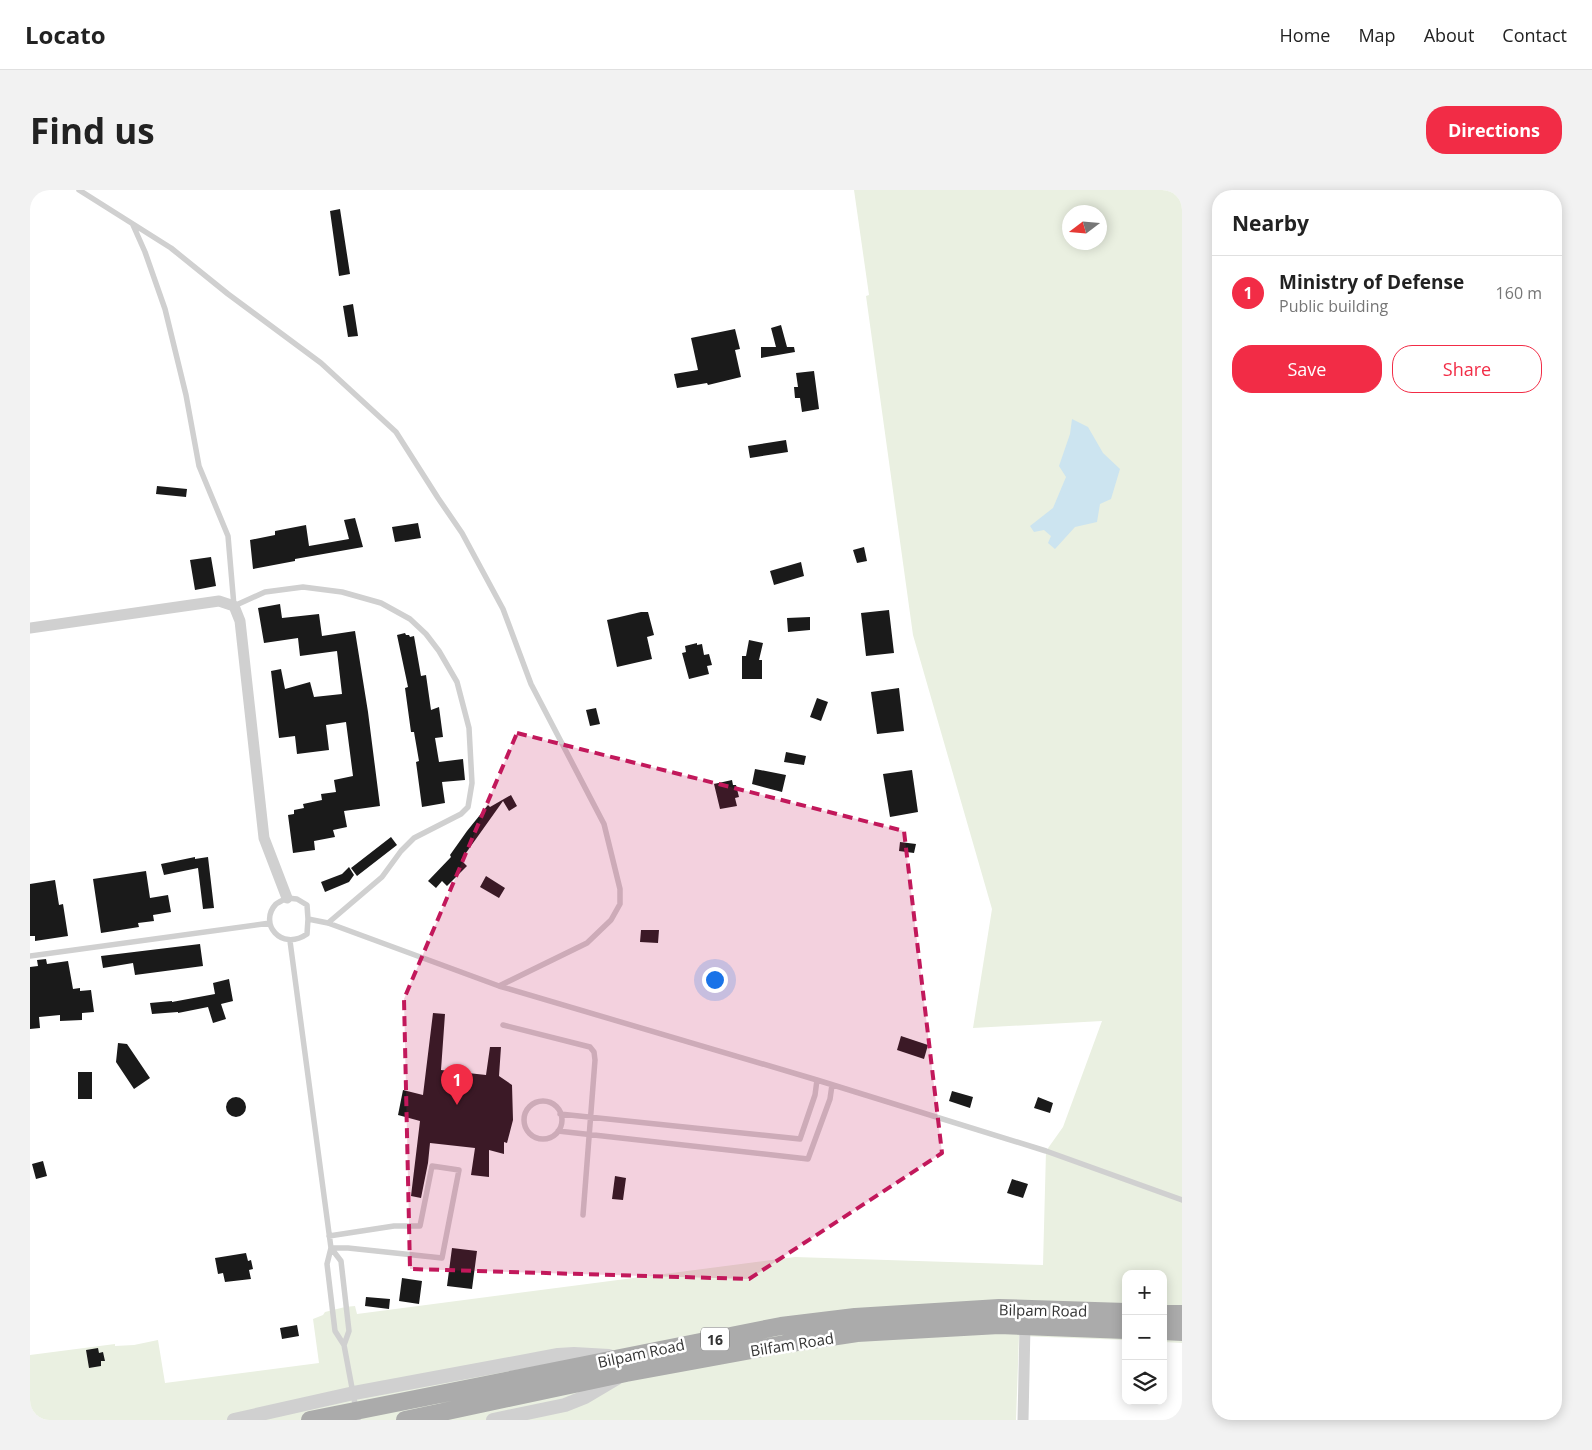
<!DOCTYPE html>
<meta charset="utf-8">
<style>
:root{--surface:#fff;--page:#f2f2f2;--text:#222;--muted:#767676;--line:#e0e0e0;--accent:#f22c46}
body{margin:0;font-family:"Open Sans",sans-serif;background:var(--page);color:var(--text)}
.controls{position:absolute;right:15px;bottom:15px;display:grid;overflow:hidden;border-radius:10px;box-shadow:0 2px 12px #0003}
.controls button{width:45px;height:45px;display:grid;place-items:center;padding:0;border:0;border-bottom:1px solid var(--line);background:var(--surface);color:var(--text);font:25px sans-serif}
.compass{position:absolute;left:1032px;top:15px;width:45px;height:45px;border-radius:50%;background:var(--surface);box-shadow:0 2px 12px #0003;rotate:254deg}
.you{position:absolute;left:684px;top:789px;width:18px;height:18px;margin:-12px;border:4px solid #fff;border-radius:50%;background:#1a73e8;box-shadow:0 0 0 8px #1a73e833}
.badge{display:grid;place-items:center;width:32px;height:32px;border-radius:50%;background:var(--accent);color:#fff;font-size:16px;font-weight:700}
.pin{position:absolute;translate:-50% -41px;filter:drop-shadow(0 1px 2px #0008)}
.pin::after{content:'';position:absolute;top:26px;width:18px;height:15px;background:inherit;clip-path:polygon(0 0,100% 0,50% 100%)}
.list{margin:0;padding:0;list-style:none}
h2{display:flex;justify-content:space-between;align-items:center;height:65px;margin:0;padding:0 20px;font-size:21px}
h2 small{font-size:16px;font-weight:400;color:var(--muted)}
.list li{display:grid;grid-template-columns:32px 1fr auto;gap:15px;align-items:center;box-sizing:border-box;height:75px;padding:0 20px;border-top:1px solid var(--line)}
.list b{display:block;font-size:19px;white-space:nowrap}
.list p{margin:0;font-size:16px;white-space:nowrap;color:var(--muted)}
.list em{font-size:16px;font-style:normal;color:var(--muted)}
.actions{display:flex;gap:10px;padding:15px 20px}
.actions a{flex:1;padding:11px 0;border:1px solid var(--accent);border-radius:20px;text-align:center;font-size:18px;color:var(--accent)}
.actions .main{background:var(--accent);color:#fff}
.icon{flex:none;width:28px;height:28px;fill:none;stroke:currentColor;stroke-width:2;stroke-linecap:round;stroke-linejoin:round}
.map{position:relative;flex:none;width:1152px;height:1230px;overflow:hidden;border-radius:20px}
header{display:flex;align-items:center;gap:30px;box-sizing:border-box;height:70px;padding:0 25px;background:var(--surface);border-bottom:1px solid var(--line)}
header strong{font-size:24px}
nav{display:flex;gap:28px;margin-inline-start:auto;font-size:18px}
.intro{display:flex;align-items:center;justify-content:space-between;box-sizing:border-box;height:120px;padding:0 30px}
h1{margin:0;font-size:35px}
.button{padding:12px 22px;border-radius:20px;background:var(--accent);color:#fff;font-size:18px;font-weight:700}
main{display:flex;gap:30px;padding:0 30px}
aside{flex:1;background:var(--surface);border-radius:20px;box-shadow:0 2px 12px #0003}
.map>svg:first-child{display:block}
.green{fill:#eaf0e1;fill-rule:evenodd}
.water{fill:#cce4f0}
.building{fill:#1a1a1a}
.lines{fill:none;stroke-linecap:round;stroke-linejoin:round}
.service{stroke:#d0d0d0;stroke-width:5.5}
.minor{stroke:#d0d0d0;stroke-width:11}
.tertiary{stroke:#d0d0d0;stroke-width:14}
.primary{stroke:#ababab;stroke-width:18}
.marked{fill:#c2185b;fill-opacity:0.2;stroke:#c2185b;stroke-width:4;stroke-dasharray:10 6;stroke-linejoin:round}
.labels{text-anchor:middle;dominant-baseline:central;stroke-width:5;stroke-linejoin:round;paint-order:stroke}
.shield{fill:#fff;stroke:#707070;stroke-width:1}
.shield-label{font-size:14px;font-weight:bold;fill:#333}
.street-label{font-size:15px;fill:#333;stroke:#fff}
</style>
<header>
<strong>Locato</strong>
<nav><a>Home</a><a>Map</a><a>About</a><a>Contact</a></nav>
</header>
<div class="intro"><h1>Find us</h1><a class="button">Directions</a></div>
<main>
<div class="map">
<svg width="1152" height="1230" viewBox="0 0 1152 1230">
<rect width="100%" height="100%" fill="#fff"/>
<!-- green -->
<path class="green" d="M 824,0 L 1152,0 L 1152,1153 L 1133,1152 L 1133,1084 L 1096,1084 L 1096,1150 L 989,1146 L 986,1230 L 0,1230 L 0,1165 L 85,1154 L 85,1156 L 104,1155 L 128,1150 L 135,1193 L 289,1173 L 283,1129 L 293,1125 L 295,1122 L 315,1117 L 325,1116 L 327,1124 L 765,1067 L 1013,1075 L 1016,961 L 1033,937 L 1072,831 L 943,838 L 962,719 L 883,445 L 836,106 L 839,105 ZM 1040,22 L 1070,22 L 1070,52 L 1040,52 Z"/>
<!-- water -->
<path class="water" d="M 1042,229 L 1058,237 L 1073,263 L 1090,279 L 1081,309 L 1070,314 L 1067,332 L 1045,337 L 1025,359 L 1018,353 L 1021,346 L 1014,340 L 1004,342 L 1000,336 L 1023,318 L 1036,287 L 1029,276 L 1040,244 Z"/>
<!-- building -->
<path class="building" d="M 310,19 L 320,84 L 309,86 L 300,21 Z
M 323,114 L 328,146 L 318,147 L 313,116 Z
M 751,135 L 757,157 L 764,157 L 765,162 L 731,168 L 731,157 L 746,157 L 741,138 Z
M 705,139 L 710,159 L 705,160 L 711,187 L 678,195 L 677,193 L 647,198 L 644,184 L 668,180 L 661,148 Z
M 784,181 L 789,219 L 772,222 L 770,208 L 765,208 L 764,197 L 768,197 L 766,183 Z
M 756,250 L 758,262 L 720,268 L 718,256 Z
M 127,296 L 157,299 L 156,307 L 126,304 Z
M 325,328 L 333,357 L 265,369 L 265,371 L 223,379 L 220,350 L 245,345 L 245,341 L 276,335 L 279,356 L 319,349 L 314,330 Z
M 388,333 L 391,348 L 365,352 L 362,337 Z
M 834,357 L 837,371 L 827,373 L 823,360 Z
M 181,367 L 186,396 L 165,400 L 160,370 Z
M 771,372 L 774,386 L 744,395 L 740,381 Z
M 250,414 L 252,428 L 289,424 L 292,446 L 325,441 L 338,522 L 350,616 L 314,621 L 317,637 L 303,640 L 305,647 L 284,651 L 285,660 L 263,663 L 258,625 L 264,624 L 264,620 L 274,618 L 273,614 L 292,610 L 291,604 L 306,602 L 304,590 L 323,586 L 316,532 L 296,535 L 299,560 L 267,564 L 265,546 L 249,548 L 241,481 L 251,479 L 255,499 L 280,492 L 284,507 L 312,504 L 307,461 L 270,466 L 268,448 L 234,453 L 228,418 Z
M 859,420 L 864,463 L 836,466 L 831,423 Z
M 611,422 L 618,422 L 624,445 L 617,447 L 622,469 L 587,477 L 577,430 Z
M 780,427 L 780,440 L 758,442 L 757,428 Z
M 375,443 L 376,445 L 379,445 L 380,447 L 384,446 L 391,486 L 396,485 L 401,520 L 409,517 L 413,547 L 405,548 L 409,572 L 433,569 L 435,590 L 412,592 L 415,613 L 392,617 L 386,572 L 389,571 L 384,542 L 381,542 L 375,498 L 378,497 L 367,445 Z
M 719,450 L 733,453 L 729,470 L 732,470 L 732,489 L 712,489 L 712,466 L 716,466 Z
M 667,453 L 667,455 L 672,454 L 674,465 L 679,464 L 682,475 L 677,476 L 679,484 L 659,489 L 652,463 L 656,462 L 655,456 Z
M 869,498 L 874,541 L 847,544 L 841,502 Z
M 787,508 L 798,512 L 791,531 L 780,527 Z
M 566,518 L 570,534 L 560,536 L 556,520 Z
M 756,562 L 776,566 L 774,575 L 754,572 Z
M 725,579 L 756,585 L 752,602 L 722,594 Z
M 882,580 L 888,622 L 860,627 L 853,584 Z
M 702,590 L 703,595 L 706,595 L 709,607 L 705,608 L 707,616 L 690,619 L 684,594 Z
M 481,605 L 487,616 L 479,621 L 473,611 L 431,670 L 437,676 L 417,696 L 412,691 L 406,698 L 398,691 L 421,667 L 420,665 L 437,641 L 458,615 L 460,617 Z
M 361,647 L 367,655 L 327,686 L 321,678 Z
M 870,652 L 886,654 L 884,663 L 869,661 Z
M 165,667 L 165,669 L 178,667 L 184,718 L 173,719 L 168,678 L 134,685 L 131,674 Z
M 319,677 L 324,685 L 319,692 L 295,702 L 291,692 L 312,684 Z
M 116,681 L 120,708 L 138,705 L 141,722 L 123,725 L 124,731 L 108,733 L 109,737 L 71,743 L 63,689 Z
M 456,686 L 475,698 L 469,708 L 450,697 Z
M 25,690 L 29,715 L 33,714 L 38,746 L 5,751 L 5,746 L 0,746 L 0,694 Z
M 611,740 L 629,740 L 628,753 L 610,752 Z
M 170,754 L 173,776 L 105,785 L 103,773 L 73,778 L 71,766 Z
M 16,769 L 17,774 L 38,771 L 43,799 L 50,798 L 50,801 L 61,800 L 64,822 L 52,823 L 52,830 L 30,831 L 30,825 L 9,827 L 10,838 L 0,839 L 0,777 L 8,776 L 7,770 Z
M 199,789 L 203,811 L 191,814 L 196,829 L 183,833 L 178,817 L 148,823 L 148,822 L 122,824 L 120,813 L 142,811 L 142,812 L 185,804 L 183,793 Z
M 403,823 L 415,824 L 411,880 L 456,885 L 460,857 L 471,857 L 469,886 L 482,895 L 483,930 L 477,953 L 474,952 L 474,964 L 459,960 L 459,987 L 441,985 L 445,958 L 400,953 L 398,973 L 391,1008 L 381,1006 L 390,931 L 368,925 L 373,900 L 393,905 Z
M 871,846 L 898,855 L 894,869 L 867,860 Z
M 88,853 L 97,854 L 120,888 L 104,899 L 86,872 Z
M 48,882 L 62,882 L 62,909 L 48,909 Z
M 922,901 L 943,907 L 940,918 L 919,911 Z
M 1008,907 L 1023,913 L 1020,923 L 1004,918 Z
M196 917a10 10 0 1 1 20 0a10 10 0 1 1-20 0Z
M 13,971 L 17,986 L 6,989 L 2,974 Z
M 585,986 L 596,988 L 593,1010 L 582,1009 Z
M 982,989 L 998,994 L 993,1008 L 977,1003 Z
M 422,1058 L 447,1061 L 442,1099 L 417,1096 Z
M 216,1063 L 218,1071 L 221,1070 L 223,1079 L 219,1080 L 221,1089 L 195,1092 L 193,1083 L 188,1084 L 185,1068 Z
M 372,1088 L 392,1091 L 389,1114 L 369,1111 Z
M 336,1107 L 360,1109 L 359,1119 L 335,1116 Z
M 267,1135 L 269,1146 L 252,1149 L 250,1138 Z
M 68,1158 L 69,1163 L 73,1162 L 75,1171 L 71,1171 L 71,1176 L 59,1178 L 56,1160 Z"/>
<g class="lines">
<!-- service -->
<path class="service" d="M 49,0 L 141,58 L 198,104 L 291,173 L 366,242 L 408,308 L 432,343 L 473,419 L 501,494 L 574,634 L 590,699 L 590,714 L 581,730 L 557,753 L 469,796
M 103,35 L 115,62 L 135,119 L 156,205 L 169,276 L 198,346 L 204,416 L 235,402 L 273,397 L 312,402 L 351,413 L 380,429 L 396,444 L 409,461 L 427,492 L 439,538 L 442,593 L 438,617 L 431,624 L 384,648 L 371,661 L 352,687 L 298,733
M 257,708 L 267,709 L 277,715 L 278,729 L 277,744 C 251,762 228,733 246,714 C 249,712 253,710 257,708 Z
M 278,729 L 298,733 L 469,796 L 787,890 L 1016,961 L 1152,1010
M 260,751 L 301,1058 L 297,1074 L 305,1141 L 314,1155 L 328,1230
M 0,766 L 240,733
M 473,835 L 560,857 L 564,862 L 565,870 L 553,1025
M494 930a19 19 0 1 1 38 0a19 19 0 1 1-38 0Z
M 530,924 L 770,949 L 785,905 L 787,890
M 528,941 L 778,969 L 800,909 L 802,895
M 299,1046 L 364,1036 L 390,1036 L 402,976 L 429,980 L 412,1068 L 318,1058 L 301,1058
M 301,1058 L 311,1071 L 319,1141 L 314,1155"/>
<!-- minor -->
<path class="minor" d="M 0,438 L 189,411 L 204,416 L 210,431 L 234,648 L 257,708
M 993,1230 L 995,1136"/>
<!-- tertiary -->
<path class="tertiary" d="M 204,1230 L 324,1203 L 528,1165 L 544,1164 L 579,1166
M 463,1230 L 535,1215 L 555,1207 L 587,1188"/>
<!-- primary -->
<path class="primary" d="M 1133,1124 L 1152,1124
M 1133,1141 L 1152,1142
M 280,1230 L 751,1136 L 825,1127 L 969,1118 L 1096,1122
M 375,1230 L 596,1183 L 754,1154 L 827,1143 L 969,1135 L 1096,1140"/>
</g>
<!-- marked area -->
<path class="marked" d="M 487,543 L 874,641 L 912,963 L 719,1089 L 380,1079 L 374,809 Z"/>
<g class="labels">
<!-- shield labels -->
<rect class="shield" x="671" y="1137.5" width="28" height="23" rx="4"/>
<g class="shield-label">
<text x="685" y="1149">16</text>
</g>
<!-- street labels -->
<g class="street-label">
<text transform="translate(1013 1120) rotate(1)">Bilpam Road</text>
<text transform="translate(762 1154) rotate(-9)">Bilfam Road</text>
<text transform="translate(611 1163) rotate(-12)">Bilpam Road</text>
</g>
</g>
</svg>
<div class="controls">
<button>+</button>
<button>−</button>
<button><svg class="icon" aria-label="layers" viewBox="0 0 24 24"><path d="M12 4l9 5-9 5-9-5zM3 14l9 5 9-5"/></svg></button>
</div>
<svg class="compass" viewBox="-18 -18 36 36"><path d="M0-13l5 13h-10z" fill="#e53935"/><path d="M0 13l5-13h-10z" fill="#767676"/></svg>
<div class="you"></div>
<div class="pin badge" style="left:427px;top:915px">1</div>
</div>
<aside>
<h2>Nearby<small></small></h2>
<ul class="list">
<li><span class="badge">1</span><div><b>Ministry of Defense</b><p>Public building</p></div><em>160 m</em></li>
</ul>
<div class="actions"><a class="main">Save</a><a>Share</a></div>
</aside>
</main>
